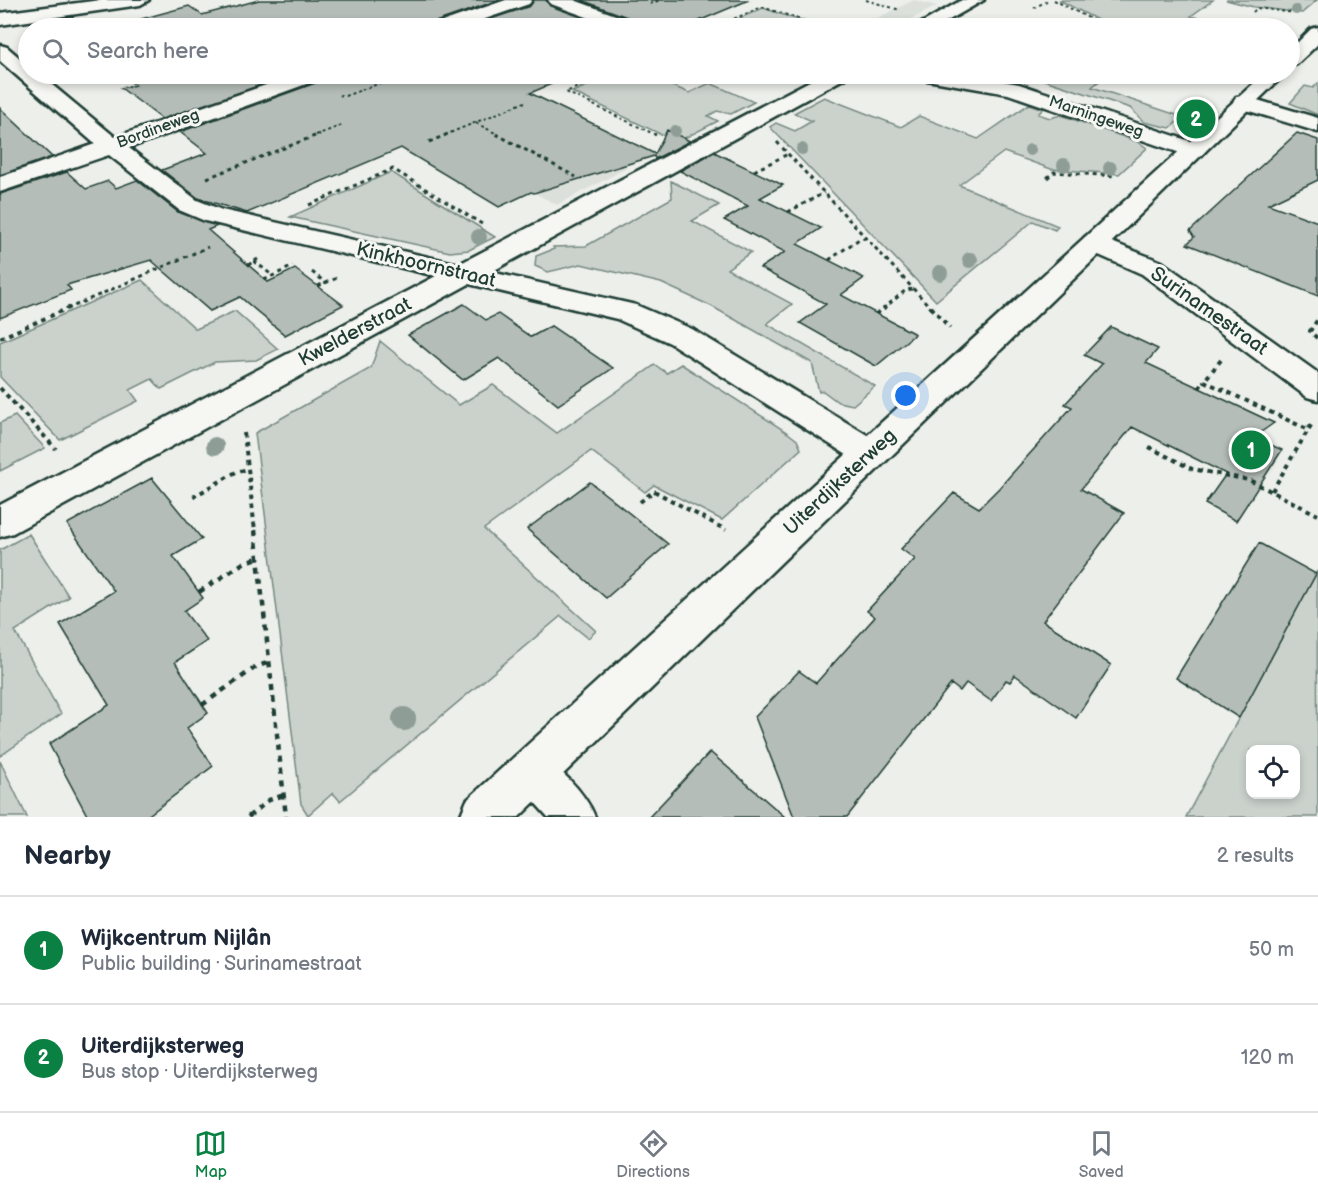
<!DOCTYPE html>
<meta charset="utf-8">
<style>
:root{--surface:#fff;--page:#f6f6f7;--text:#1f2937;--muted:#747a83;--line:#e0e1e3;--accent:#0b8043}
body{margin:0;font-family:"Balsamiq Sans",sans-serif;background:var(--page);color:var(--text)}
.controls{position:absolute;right:18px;bottom:18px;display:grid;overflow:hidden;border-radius:12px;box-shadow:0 3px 9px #0003}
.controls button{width:54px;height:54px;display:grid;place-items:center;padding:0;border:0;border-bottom:2px solid var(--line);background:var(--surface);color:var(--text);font:30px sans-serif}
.you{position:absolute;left:906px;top:396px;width:21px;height:21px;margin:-15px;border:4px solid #fff;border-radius:50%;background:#1a73e8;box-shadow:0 0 0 9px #1a73e833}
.badge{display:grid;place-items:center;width:39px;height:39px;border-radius:50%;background:var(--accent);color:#fff;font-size:20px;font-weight:700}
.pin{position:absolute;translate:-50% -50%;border:3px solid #fff;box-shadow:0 2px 6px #0006}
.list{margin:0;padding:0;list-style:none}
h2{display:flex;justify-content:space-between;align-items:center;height:78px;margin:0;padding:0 24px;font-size:26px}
h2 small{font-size:20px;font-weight:400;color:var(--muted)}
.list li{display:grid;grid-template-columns:39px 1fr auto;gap:18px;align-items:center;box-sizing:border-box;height:108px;padding:0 24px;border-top:2px solid var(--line)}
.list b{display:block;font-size:22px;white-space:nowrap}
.list p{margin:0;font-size:20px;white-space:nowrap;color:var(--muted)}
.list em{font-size:20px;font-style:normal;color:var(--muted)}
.icon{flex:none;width:33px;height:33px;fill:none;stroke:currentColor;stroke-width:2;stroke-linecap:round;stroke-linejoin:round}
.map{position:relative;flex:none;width:1318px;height:817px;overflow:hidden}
.search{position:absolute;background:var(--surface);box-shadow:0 3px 9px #0003;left:18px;right:18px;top:18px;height:66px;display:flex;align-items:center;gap:15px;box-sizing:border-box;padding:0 21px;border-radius:33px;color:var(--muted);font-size:22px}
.sheet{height:294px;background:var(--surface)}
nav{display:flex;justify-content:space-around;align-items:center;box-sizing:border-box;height:84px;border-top:2px solid var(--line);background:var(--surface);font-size:16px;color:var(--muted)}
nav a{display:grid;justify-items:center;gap:3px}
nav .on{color:var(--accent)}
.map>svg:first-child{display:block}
.built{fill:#dce0db}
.green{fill:#cbd2cc;stroke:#758880;stroke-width:1.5;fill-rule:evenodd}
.building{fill:#b4bdb8;stroke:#1f3d34;stroke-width:1.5}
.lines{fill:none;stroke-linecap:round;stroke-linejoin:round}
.service-casing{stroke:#1f3d34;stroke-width:5}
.minor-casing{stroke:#1f3d34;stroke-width:5}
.tertiary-casing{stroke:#1f3d34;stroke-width:5}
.path-far3{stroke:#1f3d34;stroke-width:2;stroke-dasharray:3 3;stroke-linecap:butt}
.path-far2{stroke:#1f3d34;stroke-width:3;stroke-dasharray:4 4;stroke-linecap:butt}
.path-far1{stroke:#1f3d34;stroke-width:4;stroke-dasharray:4.5 4.5;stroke-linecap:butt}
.path{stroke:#1f3d34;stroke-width:4.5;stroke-dasharray:6 6;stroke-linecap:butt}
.service{fill:#f6f6f2;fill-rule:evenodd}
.minor{fill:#f6f6f2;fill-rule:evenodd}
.tertiary{fill:#f6f6f2;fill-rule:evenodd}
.tree{fill:#8e9e96}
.labels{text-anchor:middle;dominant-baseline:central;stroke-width:6;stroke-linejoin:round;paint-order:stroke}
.far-street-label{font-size:16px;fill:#1f3d34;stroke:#f6f6f2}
.street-label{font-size:20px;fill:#1f3d34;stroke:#f6f6f2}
</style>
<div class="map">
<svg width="1318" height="817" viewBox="0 0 1318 817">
<rect width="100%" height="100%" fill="#edefea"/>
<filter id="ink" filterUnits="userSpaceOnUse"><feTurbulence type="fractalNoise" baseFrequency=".0167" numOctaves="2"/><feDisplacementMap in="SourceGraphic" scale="12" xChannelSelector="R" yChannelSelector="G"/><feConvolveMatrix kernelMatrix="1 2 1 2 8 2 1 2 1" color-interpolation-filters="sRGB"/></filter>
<g filter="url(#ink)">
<!-- built -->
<path class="built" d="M 914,0 L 937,6 L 894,28 L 867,23 Z
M 603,155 L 627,168 L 557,205 L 531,191 Z"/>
<!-- green -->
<path class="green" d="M 1059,0 L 1213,0 L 1191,16 L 1238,28 L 1113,28 Z
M 1226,0 L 1317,0 L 1302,13 L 1254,7 Z
M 763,8 L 822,28 L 717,28 Z
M 616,74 L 645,74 L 689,93 L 710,83 L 754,102 L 731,114 L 717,111 L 708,116 L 718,121 L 677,142 L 572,92 Z
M 1026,74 L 1092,74 L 1104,77 L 1092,87 L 1183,117 L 1170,128 L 1144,122 L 1130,108 Z
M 1318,83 L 1318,115 L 1290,103 L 1305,86 L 1313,88 Z
M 824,97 L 901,127 L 919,116 L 978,139 L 1029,104 L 1043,109 L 1038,114 L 1050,118 L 1061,115 L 1138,142 L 1147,148 L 1119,174 L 1051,169 L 1004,152 L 959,185 L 1058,226 L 1055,230 L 1033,221 L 936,301 L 770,127 L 776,123 L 795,131 L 812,121 L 794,113 Z
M 391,172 L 495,237 L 469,250 L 450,252 L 290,217 Z
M 671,181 L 719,205 L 692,221 L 751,252 L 727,269 L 792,304 L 767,324 L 875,386 L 853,405 L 838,402 L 823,391 L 819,392 L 812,363 L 711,306 L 661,283 L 581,264 L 548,272 L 535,266 L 536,256 L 554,249 L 553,247 L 586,246 L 672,198 Z
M 142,280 L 196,329 L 235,311 L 278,349 L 256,360 L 215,362 L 161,389 L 152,379 L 130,390 L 138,401 L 60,440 L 0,377 L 0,342 Z
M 380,341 L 459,405 L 493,385 L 557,433 L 655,365 L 667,373 L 681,364 L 788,433 L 797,440 L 801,449 L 722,520 L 654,485 L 645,492 L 591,451 L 484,529 L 596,631 L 588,638 L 561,616 L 340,801 L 333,793 L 308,815 L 301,804 L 255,433 L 371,368 Z
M 15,416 L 45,448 L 0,471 L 0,423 Z
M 29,534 L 69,597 L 15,631 L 61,714 L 0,756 L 0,550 Z
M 1317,571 L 1318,817 L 1186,817 ZM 1250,750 L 1296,750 L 1296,794 L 1250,794 Z
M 0,761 L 27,817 L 0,817 Z"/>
<!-- building -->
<path class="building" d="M 259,0 L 499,0 L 435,22 L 432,28 L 153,28 L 141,19 L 189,6 L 202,15 Z
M 534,0 L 546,0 L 550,6 L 612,28 L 464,28 L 530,6 Z
M 581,0 L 749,0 L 682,28 L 644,28 L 641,22 Z
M 120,74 L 293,74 L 162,119 L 121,88 L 135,85 Z
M 328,74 L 575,74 L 530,93 L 655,154 L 667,130 L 690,141 L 655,159 L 654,156 L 534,193 L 531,192 L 499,207 L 401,148 L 247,213 L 198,198 L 162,170 L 207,153 L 180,132 L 324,80 Z
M 0,108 L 52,157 L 0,175 Z
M 1297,133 L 1318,140 L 1318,180 L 1268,204 L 1318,222 L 1318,296 L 1187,244 L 1194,237 L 1190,231 Z
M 714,152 L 783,185 L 760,198 L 821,228 L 797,244 L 864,278 L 841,295 L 915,334 L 876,366 L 800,323 L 826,304 L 760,268 L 785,252 L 724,220 L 748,206 L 680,171 Z
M 67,172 L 86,189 L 108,181 L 116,188 L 137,180 L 178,212 L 217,226 L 208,230 L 268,282 L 295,269 L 343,305 L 285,335 L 240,297 L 210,311 L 151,260 L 67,285 L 71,290 L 0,318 L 0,194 Z
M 464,304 L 486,320 L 498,314 L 531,337 L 551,326 L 613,368 L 558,405 L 499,358 L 463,380 L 408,335 Z
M 1111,327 L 1158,349 L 1146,363 L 1274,423 L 1254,437 L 1282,450 L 1236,521 L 1205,504 L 1226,474 L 1132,427 L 1081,489 L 1124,513 L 1043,621 L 1111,665 L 1076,718 L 1015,675 L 1010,682 L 1006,680 L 991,701 L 966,683 L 960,691 L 951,684 L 847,817 L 794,817 L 755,717 L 799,671 L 816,683 L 875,617 L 867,611 L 915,559 L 901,549 L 954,493 L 979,508 L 999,488 L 1072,407 L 1065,404 L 1102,364 L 1084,355 Z
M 152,478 L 202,539 L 173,556 L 203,598 L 184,611 L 207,641 L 175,662 L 208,713 L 187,728 L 213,766 L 146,817 L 88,817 L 49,744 L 109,705 L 60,624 L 114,591 L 67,524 Z
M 590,482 L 668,544 L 606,598 L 527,529 Z
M 1259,543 L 1316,574 L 1239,718 L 1176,678 Z
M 710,752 L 785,817 L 649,817 Z"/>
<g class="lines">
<defs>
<path id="service" d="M 532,753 C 557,763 585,792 595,817 L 548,817 L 519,785 L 513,772 L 519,759 Z"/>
<path id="minor" d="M 101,0 L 149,0 L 140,5 L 0,25 L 0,13 Z
M 506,0 L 532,0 L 529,4 L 459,28 L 434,28 L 436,24 Z
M 548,0 L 574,0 L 640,24 L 642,28 L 617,28 L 551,4 Z
M 962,0 L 984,0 L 935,28 L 913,28 Z
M 0,45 L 7,47 L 28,65 L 28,74 L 39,74 L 115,137 L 298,74 L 326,74 L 323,78 L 129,148 L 197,200 L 222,210 L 459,264 L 823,74 L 848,74 L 845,78 L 491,272 L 636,305 L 692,329 L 882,444 L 887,453 L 882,462 L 870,466 L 858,462 L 670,343 L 617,319 L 469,284 L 13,533 L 0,537 L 0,505 L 436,276 L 205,221 L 179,210 L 109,155 L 0,192 L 0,177 L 95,144 L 0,61 Z
M 917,74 L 962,74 L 1019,84 L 1202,145 L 1206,150 L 1202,155 L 1186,155 L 1008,94 L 927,80 L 920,78 Z
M 1244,96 L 1318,118 L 1318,132 L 1236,107 L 1233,102 L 1236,97 Z
M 1094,235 L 1162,262 L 1318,373 L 1318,400 L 1307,397 L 1142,274 L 1085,249 L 1081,243 L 1085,237 Z"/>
<path id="tertiary" d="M 1318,27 L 1318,44 L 1297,64 L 1290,66 L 1290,50 L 1311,29 Z
M 1264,74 L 1285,74 L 519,817 L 460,817 L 467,800 Z"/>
</defs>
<!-- service casing -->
<use href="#service" class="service-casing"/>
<!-- minor casing -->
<use href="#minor" class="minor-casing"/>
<!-- tertiary casing -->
<use href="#tertiary" class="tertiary-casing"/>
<!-- path-far3 -->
<path class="path-far3" d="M 866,0 L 900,10
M 1054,0 L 1108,28
M 650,4 L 660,0
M 1034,8 L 1048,0
M 1253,12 L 1257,8 L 1295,13
M 712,28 L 762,7 L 827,28
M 1076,28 L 1091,21
M 610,74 L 566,92 L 656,135
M 1192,74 L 1207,81
M 1165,82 L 1176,74
M 339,95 L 345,96 L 405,74
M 476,123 L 499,135
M 316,135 L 343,125
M 445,135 L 525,102"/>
<!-- path-far2 -->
<path class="path-far2" d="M 496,134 L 576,177
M 654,134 L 656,135
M 429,142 L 448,134
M 777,142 L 932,309
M 754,171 L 788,154
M 207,178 L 320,134
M 1047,178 L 1054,172 L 1116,176
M 309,205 L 393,169 L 485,226
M 788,212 L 824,193
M 829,260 L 859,239 L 866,238
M 254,261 L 273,276
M 248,265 L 258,259
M 312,272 L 326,283
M 264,280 L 293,266
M 318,286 L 337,278
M 67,309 L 208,247
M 883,309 L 906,290 L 913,289"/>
<!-- path-far1 -->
<path class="path-far1" d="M 931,307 L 950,328
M 876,314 L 885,307
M 0,338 L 71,307
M 1317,338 L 1310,331 L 1318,319
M 1221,360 L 1204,381 L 1309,430
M 0,388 L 56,449
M 1199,388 L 1204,381
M 244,433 L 255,531
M 1149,447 L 1192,469 L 1249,480 L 1318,515
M 1272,491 L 1313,422
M 193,497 L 236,472 L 248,469
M 640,502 L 654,491 L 726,530"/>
<!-- path -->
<path class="path" d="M 255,530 L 286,817
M 199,592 L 245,562 L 258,558
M 202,705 L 256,667 L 270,662
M 248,817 L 269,800 L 284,795"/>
<!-- service -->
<use href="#service" class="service"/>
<!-- minor -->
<use href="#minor" class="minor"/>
<!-- tertiary -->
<use href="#tertiary" class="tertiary"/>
</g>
<!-- trees -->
<g class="tree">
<circle cx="1296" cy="10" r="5"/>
<circle cx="675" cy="131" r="6"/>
<circle cx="802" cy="149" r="6"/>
<circle cx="1030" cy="150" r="6"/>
<circle cx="1064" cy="165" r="7"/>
<circle cx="1110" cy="168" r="7"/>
<circle cx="479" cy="237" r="8"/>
<circle cx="970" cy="260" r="8"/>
<circle cx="940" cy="273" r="8"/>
<circle cx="215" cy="446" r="9"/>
<circle cx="404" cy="719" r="12"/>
</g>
</g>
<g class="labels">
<!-- far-street labels -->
<g class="far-street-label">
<text transform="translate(1096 117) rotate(19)">Marningeweg</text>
<text transform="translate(158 129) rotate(-20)">Bordineweg</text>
</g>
<!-- street labels -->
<g class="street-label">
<text transform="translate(426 265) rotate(13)">Kinkhoornstraat</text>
<text transform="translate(1209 311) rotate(35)">Surinamestraat</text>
<text transform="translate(355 332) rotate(-28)">Kwelderstraat</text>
<text transform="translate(840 482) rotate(-43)">Uiterdijksterweg</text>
</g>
</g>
</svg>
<div class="controls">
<button><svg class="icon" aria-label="locate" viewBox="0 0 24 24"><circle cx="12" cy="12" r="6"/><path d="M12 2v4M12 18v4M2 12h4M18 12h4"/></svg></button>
</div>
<div class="you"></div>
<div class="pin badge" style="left:1251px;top:450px">1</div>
<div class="pin badge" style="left:1196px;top:119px">2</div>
<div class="search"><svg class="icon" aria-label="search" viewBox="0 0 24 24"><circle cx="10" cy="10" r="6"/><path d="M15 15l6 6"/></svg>Search here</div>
</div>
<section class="sheet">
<h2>Nearby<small>2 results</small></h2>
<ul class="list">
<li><span class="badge">1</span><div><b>Wijkcentrum Nijlân</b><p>Public building · Surinamestraat</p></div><em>50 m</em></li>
<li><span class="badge">2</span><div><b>Uiterdijksterweg</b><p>Bus stop · Uiterdijksterweg</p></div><em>120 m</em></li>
</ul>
</section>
<nav>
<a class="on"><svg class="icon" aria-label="map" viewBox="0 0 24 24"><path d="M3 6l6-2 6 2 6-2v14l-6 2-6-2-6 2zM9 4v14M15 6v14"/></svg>Map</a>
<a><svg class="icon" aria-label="directions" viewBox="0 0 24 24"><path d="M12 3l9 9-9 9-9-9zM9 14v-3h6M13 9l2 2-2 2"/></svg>Directions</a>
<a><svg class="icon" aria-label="saved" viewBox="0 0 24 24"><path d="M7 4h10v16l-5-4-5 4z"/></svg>Saved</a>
</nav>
